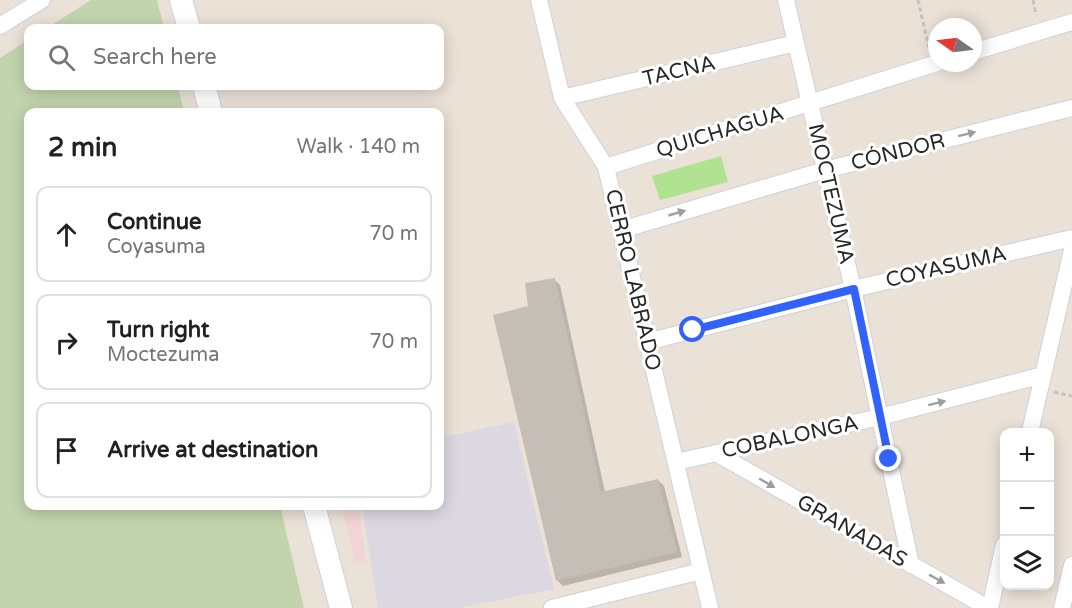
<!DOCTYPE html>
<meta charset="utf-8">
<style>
:root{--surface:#fff;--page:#f6f6f6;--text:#202124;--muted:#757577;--line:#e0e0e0}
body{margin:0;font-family:"Varela Round",sans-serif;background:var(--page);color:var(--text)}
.controls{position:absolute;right:18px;bottom:18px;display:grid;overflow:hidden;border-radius:12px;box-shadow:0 3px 15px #0003}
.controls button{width:54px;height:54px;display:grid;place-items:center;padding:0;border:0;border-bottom:2px solid var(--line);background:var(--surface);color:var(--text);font:30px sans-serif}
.compass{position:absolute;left:928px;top:18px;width:54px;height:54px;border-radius:50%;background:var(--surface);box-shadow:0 3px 15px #0003;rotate:284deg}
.stop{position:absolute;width:18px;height:18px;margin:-14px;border:4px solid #3262fc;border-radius:50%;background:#fff}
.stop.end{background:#3262fc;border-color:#fff;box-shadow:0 2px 6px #0008}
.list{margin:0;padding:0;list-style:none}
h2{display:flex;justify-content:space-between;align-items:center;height:78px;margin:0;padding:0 24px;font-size:26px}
h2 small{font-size:20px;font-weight:400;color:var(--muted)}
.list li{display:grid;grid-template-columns:39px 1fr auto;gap:18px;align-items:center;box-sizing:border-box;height:96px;margin:0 12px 12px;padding:0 12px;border:2px solid var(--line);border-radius:12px}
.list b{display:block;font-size:22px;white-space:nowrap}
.list p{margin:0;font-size:20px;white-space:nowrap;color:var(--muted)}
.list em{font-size:20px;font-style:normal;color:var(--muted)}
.icon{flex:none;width:33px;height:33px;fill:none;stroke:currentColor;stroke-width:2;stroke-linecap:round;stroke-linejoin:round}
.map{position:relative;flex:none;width:1072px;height:608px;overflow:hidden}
.search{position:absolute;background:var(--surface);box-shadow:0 3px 15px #0003;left:24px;top:24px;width:420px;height:66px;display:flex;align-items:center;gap:15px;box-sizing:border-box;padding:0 21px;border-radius:12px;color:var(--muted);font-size:22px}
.panel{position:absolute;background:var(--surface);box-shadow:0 3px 15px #0003;left:24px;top:108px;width:420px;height:402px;border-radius:12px}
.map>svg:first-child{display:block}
.industrial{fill:#dbd8e2}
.medical{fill:#f2d3d6}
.green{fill:#b1e292}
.cemetery{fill:#c2d4ae}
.shadow{fill:#0003}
.building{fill:#c5beb7}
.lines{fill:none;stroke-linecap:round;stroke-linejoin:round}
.minor-casing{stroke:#cdd1e0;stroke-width:18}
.secondary-casing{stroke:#cdd1e0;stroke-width:24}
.path{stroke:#c3c3c3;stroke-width:3;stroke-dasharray:4.5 3;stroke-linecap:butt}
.minor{stroke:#fff;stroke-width:16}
.secondary{stroke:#fff;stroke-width:22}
.oneway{fill:#9e9e9e}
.route{stroke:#3262fc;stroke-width:8}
.labels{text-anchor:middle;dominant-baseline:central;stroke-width:6;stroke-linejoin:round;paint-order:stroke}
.street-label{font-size:21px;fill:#272727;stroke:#fff}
</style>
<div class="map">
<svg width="1072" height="608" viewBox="0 0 1072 608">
<rect width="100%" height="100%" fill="#eae1d7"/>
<!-- industrial -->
<path class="industrial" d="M 514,422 L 554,589 L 459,608 L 378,608 L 362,506 L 440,506 L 440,438 Z"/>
<!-- medical -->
<path class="medical" d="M 342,506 L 358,506 L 366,561 L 355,562 Z"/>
<!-- green -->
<path class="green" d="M 721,156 L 728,182 L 660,200 L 652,176 Z"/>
<!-- cemetery -->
<path class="cemetery" d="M 91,0 L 157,0 L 164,28 L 47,28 Z
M 28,40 L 28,86 L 178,86 L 184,112 L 28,112 L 28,506 L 280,506 L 304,608 L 0,608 L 0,58 Z"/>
<!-- shadow -->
<path class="shadow" d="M 554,279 L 560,285 L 605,492 L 658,480 L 664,486 L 682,557 L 563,586 L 557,580 L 529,307 Z"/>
<!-- building -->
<path class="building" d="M 555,278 L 601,492 L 658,479 L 677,552 L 556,581 L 493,315 L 528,306 L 525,283 Z"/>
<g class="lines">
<defs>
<path id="minor" d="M 539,0 L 562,98 L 606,167 L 710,608
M 786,0 L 853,289 L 911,565
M 0,26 L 42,0
M 973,52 L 1072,22
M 562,98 L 796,43
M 606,167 L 937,63
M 621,230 L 825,170 L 1072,108
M 647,342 L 853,289 L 1072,238
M 1030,432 L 1072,250
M 716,453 L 988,608
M 676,462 L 880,417 L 1043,375
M 552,608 L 701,571
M 990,608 L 1004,545
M 1062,608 L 1072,565"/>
<path id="secondary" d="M 181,0 L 189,28
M 204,86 L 211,112
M 314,506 L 341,608"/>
</defs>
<!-- minor casing -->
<use href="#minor" class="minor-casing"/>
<!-- secondary casing -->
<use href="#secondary" class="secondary-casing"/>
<!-- path -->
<path class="path" d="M 918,0 L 929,48
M 1033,0 L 1036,15
M 1054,392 L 1072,396"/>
<!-- minor -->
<use href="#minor" class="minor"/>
<!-- secondary -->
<use href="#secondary" class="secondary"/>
</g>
<!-- one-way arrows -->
<defs><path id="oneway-solid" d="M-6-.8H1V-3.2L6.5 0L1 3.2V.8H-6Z" transform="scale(1.5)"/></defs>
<g class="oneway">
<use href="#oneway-solid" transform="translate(967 134) rotate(-14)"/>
<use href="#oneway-solid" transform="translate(677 213) rotate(-16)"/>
<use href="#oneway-solid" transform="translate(937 403) rotate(-14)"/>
<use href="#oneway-solid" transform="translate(767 483) rotate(30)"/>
<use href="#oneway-solid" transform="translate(937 579) rotate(29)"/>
</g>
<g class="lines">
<!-- route -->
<path class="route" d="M 693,330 L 854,289 L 889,459"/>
</g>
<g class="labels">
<!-- street labels -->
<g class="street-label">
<text transform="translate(679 71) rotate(-13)">TACNA</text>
<text transform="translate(720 132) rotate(-17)">QUICHAGUA</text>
<text transform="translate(898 152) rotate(-14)">CÓNDOR</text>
<text transform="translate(831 194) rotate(77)">MOCTEZUMA</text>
<text transform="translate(946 267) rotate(-13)">COYASUMA</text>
<text transform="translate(633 280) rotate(77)">CERRO LABRADO</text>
<text transform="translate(790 437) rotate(-12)">COBALONGA</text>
<text transform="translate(852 531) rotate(30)">GRANADAS</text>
</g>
</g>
</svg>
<div class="controls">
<button>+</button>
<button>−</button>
<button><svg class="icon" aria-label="layers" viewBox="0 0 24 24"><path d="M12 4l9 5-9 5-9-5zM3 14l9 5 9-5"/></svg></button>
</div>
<svg class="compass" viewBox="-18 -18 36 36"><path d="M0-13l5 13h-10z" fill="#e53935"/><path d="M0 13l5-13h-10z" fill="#757577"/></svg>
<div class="stop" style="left:693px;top:330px"></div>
<div class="stop end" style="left:889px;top:459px"></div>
<div class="search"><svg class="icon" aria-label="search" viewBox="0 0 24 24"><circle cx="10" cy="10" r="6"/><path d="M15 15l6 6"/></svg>Search here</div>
<section class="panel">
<h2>2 min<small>Walk · 140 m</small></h2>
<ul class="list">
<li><svg class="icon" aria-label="ahead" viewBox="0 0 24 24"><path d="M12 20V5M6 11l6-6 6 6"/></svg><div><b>Continue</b><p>Coyasuma</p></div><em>70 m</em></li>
<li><svg class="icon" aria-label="right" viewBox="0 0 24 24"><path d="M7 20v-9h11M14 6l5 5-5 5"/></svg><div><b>Turn right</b><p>Moctezuma</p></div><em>70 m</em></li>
<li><svg class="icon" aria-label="arrive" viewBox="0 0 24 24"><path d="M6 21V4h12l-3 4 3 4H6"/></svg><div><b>Arrive at destination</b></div></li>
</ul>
</section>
</div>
